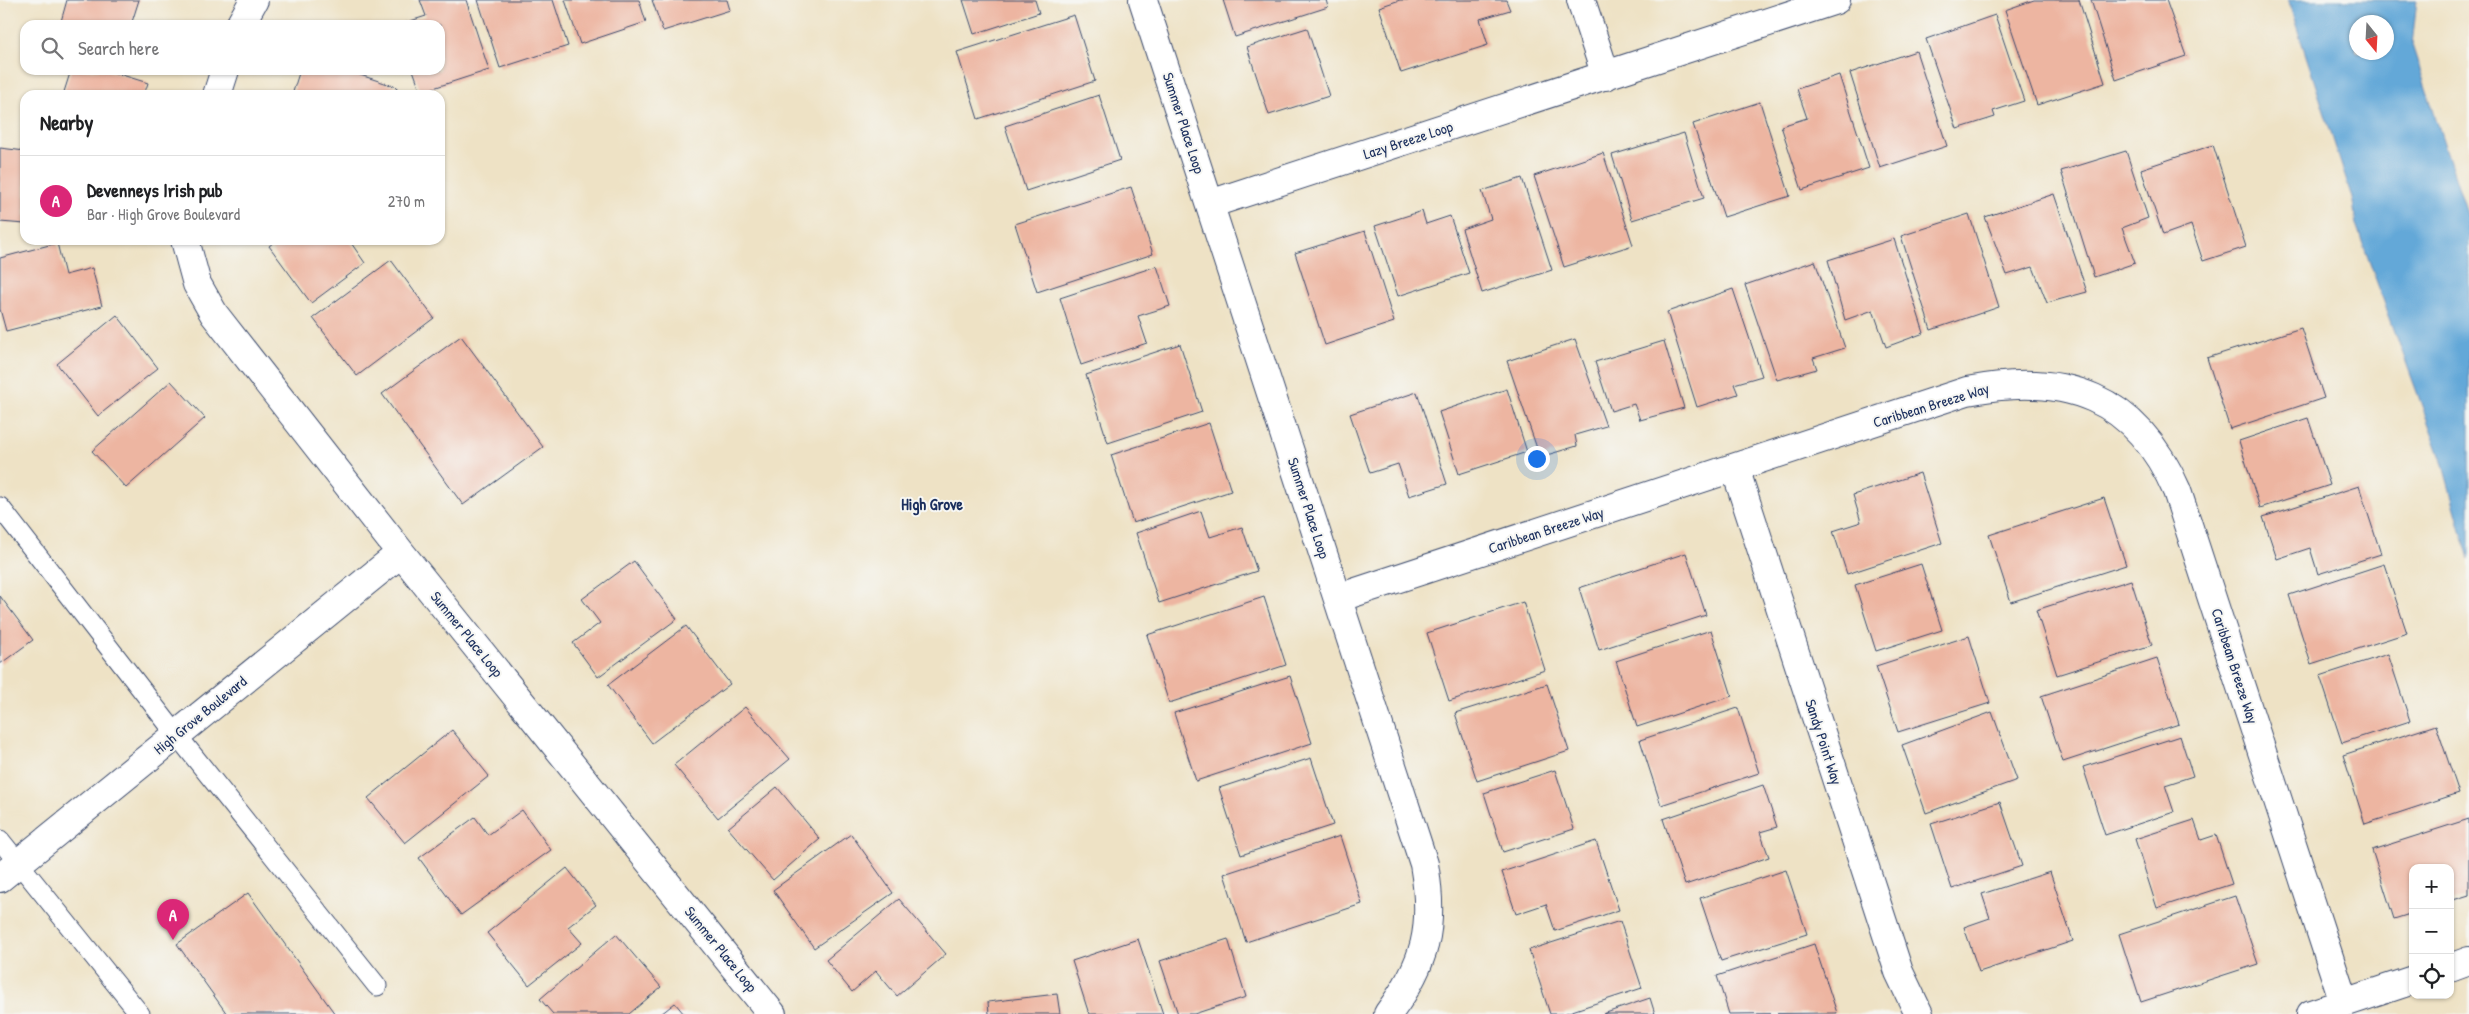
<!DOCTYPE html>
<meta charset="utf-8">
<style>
:root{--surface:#fff;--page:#f2f2f2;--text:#202124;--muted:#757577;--line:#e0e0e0;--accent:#db2777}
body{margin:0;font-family:"Patrick Hand",sans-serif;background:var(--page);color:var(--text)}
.controls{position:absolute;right:15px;bottom:15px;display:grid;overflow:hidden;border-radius:10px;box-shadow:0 1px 4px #0004}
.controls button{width:45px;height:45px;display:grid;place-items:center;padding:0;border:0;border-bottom:1px solid var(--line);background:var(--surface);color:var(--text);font:25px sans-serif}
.compass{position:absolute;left:2349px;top:15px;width:45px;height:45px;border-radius:50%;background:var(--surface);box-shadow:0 1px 4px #0004;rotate:162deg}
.you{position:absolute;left:1536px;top:458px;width:18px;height:18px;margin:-12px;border:4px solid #fff;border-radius:50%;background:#1a73e8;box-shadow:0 0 0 8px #1a73e833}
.badge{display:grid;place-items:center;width:32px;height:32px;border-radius:50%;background:var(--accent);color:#fff;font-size:16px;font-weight:700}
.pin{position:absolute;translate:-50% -41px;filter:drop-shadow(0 1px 2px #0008)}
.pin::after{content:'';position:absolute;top:26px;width:18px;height:15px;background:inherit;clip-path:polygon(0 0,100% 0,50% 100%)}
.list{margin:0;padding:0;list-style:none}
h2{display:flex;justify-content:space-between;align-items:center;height:65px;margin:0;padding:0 20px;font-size:21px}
h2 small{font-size:16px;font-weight:400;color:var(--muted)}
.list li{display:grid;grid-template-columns:32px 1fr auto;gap:15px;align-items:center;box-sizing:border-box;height:90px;padding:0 20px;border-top:1px solid var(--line)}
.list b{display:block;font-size:19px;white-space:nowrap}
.list p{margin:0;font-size:16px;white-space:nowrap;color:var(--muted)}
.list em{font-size:16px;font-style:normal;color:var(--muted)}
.icon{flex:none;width:28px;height:28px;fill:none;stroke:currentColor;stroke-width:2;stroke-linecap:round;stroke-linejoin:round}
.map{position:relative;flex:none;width:2469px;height:1014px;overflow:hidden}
.search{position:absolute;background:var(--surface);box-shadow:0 1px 4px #0004;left:20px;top:20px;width:425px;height:55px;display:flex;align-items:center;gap:12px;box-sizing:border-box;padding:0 18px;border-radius:15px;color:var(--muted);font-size:19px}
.panel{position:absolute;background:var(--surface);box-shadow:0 1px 4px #0004;left:20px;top:90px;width:425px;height:155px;border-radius:15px}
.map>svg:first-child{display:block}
.water{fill:#63a8d8;stroke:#3f6c9b;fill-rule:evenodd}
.building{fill:#edb5a1}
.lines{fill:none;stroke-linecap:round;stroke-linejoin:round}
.service-casing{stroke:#3b4a6d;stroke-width:21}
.minor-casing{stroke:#3b4a6d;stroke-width:30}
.service{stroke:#fff;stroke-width:19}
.minor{stroke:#fff;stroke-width:28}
.labels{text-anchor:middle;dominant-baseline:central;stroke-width:4;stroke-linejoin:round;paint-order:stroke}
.street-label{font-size:15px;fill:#1b2f5e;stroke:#f6f6f2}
.neighbourhood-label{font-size:16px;font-weight:bold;fill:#1b2f5e;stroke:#f6f6f2}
</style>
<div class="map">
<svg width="2469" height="1014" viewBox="0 0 2469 1014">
<rect width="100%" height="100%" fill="#f6f6f2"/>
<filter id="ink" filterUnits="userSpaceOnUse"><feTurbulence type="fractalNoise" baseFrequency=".02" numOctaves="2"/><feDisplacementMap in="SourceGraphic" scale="10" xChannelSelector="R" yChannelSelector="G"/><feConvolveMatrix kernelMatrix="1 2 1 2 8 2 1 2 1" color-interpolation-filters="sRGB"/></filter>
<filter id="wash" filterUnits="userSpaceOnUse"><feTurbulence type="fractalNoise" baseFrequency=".0096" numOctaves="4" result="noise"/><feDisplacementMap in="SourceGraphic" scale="20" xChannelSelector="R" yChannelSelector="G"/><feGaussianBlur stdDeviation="1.12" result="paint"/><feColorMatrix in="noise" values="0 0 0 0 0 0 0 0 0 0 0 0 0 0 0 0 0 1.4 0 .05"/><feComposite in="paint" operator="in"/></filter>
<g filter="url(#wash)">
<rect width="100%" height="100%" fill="#eee2c5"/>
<!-- water -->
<path class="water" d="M 2288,0 L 2417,0 L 2412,45 L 2469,220 L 2469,559 L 2441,458 L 2356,225 L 2353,201 ZM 2356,22 L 2386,22 L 2386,52 L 2356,52 Z"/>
<g id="blocks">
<!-- building -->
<path class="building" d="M 67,0 L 139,0 L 131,25 L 60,25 Z
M 420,0 L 466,0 L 489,70 L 421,92 L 413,70 L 440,70 L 440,25 L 398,25 L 426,16 Z
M 478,0 L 553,0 L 568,46 L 500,68 Z
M 565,0 L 639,0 L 646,22 L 580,44 Z
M 652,0 L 727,0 L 730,10 L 663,31 Z
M 963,0 L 1035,0 L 1039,13 L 974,34 Z
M 1223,0 L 1326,0 L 1328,7 L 1235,37 Z
M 1400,0 L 1506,0 L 1510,10 L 1480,19 L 1488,45 L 1401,73 L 1379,7 Z
M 2034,0 L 2079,0 L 2105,83 L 2037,105 L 2005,10 Z
M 2091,0 L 2166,0 L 2186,56 L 2116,80 Z
M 1074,15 L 1095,81 L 978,119 L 957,52 Z
M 1995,15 L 2024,101 L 1993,111 L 1995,117 L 1957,129 L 1926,39 Z
M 1307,28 L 1329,96 L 1269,115 L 1247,47 Z
M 1916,51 L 1947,146 L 1880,168 L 1850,73 Z
M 71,70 L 106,70 L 148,83 L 144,95 L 63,95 Z
M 300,70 L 345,70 L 397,87 L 394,95 L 292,95 Z
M 1839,75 L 1869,168 L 1802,190 L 1781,126 L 1807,118 L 1797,89 Z
M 1099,95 L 1120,160 L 1026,191 L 1005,126 Z
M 1760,102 L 1790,196 L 1724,217 L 1693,124 Z
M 1684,133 L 1704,198 L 1632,220 L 1612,155 Z
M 2213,145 L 2246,247 L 2203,261 L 2191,225 L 2163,235 L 2141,169 Z
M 0,148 L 25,151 L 25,224 L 0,222 Z
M 2126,151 L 2148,218 L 2122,228 L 2135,263 L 2094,277 L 2061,171 Z
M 1603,153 L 1633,245 L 1564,267 L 1534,176 Z
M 1522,178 L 1552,270 L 1482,293 L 1462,229 L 1491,219 L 1482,191 Z
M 1131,187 L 1153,254 L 1037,292 L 1015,224 Z
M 2054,194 L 2087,292 L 2047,303 L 2033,267 L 2007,275 L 1985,217 Z
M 1422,211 L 1426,224 L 1450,216 L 1469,273 L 1398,296 L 1375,226 Z
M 1969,214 L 1999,307 L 1931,330 L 1901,236 Z
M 1365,231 L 1394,322 L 1325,345 L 1295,253 Z
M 1894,239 L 1924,333 L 1886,347 L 1873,310 L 1845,320 L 1828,260 Z
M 277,240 L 349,240 L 365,263 L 311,303 L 269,246 Z
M 57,243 L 65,275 L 92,268 L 102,306 L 6,331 L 0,309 L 0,258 Z
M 391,260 L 434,318 L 357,376 L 313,318 Z
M 1815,261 L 1845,348 L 1813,358 L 1817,369 L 1777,380 L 1745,285 Z
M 1157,266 L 1170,306 L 1138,316 L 1147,343 L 1081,365 L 1060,298 Z
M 1733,289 L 1762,376 L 1734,384 L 1738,394 L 1697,407 L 1667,312 Z
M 117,315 L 158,368 L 98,416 L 57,364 Z
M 2301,328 L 2324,398 L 2230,429 L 2207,358 Z
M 461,336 L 543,447 L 463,505 L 382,394 Z
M 1575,339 L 1606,426 L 1575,435 L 1577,446 L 1540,457 L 1507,361 Z
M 1664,341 L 1684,408 L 1640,420 L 1634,404 L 1611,411 L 1595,362 Z
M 1180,344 L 1202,412 L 1108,443 L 1086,375 Z
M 171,381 L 205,418 L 126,488 L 92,451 Z
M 1507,389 L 1527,452 L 1459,474 L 1439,412 Z
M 1417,392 L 1447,484 L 1409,496 L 1398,464 L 1370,473 L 1350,414 Z
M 2308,418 L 2330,485 L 2260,508 L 2239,441 Z
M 1209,423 L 1231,491 L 1133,523 L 1111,455 Z
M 1920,473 L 1942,543 L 1847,574 L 1833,531 L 1861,522 L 1853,495 Z
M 2359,486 L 2381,554 L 2318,574 L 2310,548 L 2277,559 L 2263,517 Z
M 2104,498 L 2126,565 L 2011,602 L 1989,535 Z
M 1201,511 L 1210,537 L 1242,527 L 1257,571 L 1159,603 L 1136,533 Z
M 1686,553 L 1706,615 L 1599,650 L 1579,588 Z
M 634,561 L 677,619 L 598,677 L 573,643 L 600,623 L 582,599 Z
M 1921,564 L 1942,630 L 1876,651 L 1855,585 Z
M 2384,564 L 2407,633 L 2311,664 L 2289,595 Z
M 2131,580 L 2152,645 L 2057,675 L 2036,610 Z
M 0,596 L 33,640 L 0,664 Z
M 1264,597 L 1286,665 L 1169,703 L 1147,635 Z
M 1523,602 L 1545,670 L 1449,701 L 1427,633 Z
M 686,626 L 730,684 L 652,743 L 608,685 Z
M 1711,630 L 1732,696 L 1637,727 L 1616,661 Z
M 1969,636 L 1990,703 L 1898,732 L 1876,666 Z
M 2388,654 L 2410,721 L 2342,743 L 2320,676 Z
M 2157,658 L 2179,724 L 2063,762 L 2041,696 Z
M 1290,676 L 1312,743 L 1196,781 L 1174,713 Z
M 1547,684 L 1569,751 L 1477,781 L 1455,713 Z
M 745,707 L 790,759 L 718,818 L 674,765 Z
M 1738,708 L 1759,773 L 1661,805 L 1640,740 Z
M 1992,712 L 2017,780 L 1926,813 L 1902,745 Z
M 2436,725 L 2459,793 L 2365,824 L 2343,755 Z
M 452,730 L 489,776 L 405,843 L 368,798 Z
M 2180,736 L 2193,776 L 2165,785 L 2174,812 L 2105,835 L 2083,767 Z
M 1311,758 L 1333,825 L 1241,855 L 1219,788 Z
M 1555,770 L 1574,829 L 1503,852 L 1484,793 Z
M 1763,785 L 1777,827 L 1760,832 L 1769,857 L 1685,885 L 1663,819 Z
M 777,787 L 820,839 L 773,880 L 728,828 Z
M 2000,802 L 2022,866 L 1952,889 L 1931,824 Z
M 522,810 L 551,850 L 461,915 L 419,858 L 475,817 L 488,835 Z
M 2469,819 L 2469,895 L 2450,901 L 2450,868 L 2413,868 L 2413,913 L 2394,919 L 2372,850 Z
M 2194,820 L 2201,840 L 2216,835 L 2232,884 L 2157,908 L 2135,839 Z
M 851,834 L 893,893 L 814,948 L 773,890 Z
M 1340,836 L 1362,904 L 1246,942 L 1224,874 Z
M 1596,841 L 1619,910 L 1555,931 L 1546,904 L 1516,914 L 1502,872 Z
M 567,868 L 596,905 L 568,927 L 582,943 L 529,985 L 487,933 Z
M 1786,870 L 1807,934 L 1721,961 L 1700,898 Z
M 2050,872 L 2073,941 L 1979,972 L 1964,927 L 1990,918 L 1982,894 Z
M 248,893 L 335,1014 L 227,1014 L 177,944 Z
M 2235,896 L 2258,964 L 2141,1002 L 2119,934 Z
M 899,899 L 946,954 L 897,996 L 876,971 L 852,992 L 826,960 Z
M 1620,921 L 1642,988 L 1563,1014 L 1550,1014 L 1529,950 Z
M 616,934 L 661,987 L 629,1014 L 553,1014 L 540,999 Z
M 1138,939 L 1163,1014 L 1089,1014 L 1072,961 Z
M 1228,939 L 1246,997 L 1194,1014 L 1178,1014 L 1160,961 Z
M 1814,944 L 1837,1013 L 1729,1014 L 1717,976 Z
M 1057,994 L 1060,1014 L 989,1014 L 988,1002 Z
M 1650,998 L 1655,1014 L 1603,1014 Z
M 675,1003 L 684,1014 L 661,1014 Z"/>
</g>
</g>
<g filter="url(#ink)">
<use href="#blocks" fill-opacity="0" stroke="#3b4a6d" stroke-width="1"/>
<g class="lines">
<defs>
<path id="service" d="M 0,507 L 176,734 L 377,986
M 0,840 L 140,1014"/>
<path id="minor" d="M 1143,0 L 1424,864 C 1435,928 1426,963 1388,1014
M 1581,0 L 1606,76
M 240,25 L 254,0
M 217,95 L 225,70
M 1210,204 L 1836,0
M 185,240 L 197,284 L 214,314 L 401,553 L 772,1014
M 1735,468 L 1899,972 L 1919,1014
M 1338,598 L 1967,391 C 2065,371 2136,396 2177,491 L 2344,1003
M 0,878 L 401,553
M 2450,968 L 2469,961
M 2311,1014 L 2413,980"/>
</defs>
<!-- service casing -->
<use href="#service" class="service-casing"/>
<!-- minor casing -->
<use href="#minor" class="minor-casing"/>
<!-- service -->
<use href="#service" class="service"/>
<!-- minor -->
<use href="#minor" class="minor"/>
</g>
</g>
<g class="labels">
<!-- street labels -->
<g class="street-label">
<text transform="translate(1184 123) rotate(72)">Summer Place Loop</text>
<text transform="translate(1408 140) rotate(-18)">Lazy Breeze Loop</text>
<text transform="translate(1931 405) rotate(-17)">Caribbean Breeze Way</text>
<text transform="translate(1309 508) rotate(72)">Summer Place Loop</text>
<text transform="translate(1546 530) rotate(-18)">Caribbean Breeze Way</text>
<text transform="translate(467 634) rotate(51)">Summer Place Loop</text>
<text transform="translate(2235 666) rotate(72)">Caribbean Breeze Way</text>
<text transform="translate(200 715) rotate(-39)">High Grove Boulevard</text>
<text transform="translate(1824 742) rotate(72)">Sandy Point Way</text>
<text transform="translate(721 949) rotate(51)">Summer Place Loop</text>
</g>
<!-- neighbourhood labels -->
<g class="neighbourhood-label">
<text x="932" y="504">High Grove</text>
</g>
</g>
</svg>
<div class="controls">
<button>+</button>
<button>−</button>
<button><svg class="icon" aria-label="locate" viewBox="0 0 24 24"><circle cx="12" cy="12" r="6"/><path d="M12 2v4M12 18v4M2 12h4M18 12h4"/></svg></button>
</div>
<svg class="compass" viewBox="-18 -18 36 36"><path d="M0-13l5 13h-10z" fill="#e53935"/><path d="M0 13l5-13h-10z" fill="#757577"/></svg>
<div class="you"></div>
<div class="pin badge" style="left:173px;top:940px">A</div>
<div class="search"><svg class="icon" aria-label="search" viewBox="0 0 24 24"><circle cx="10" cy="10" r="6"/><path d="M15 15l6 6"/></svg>Search here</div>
<section class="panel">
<h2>Nearby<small></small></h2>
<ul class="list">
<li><span class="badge">A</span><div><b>Devenneys Irish pub</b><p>Bar · High Grove Boulevard</p></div><em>270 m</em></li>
</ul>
</section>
</div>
